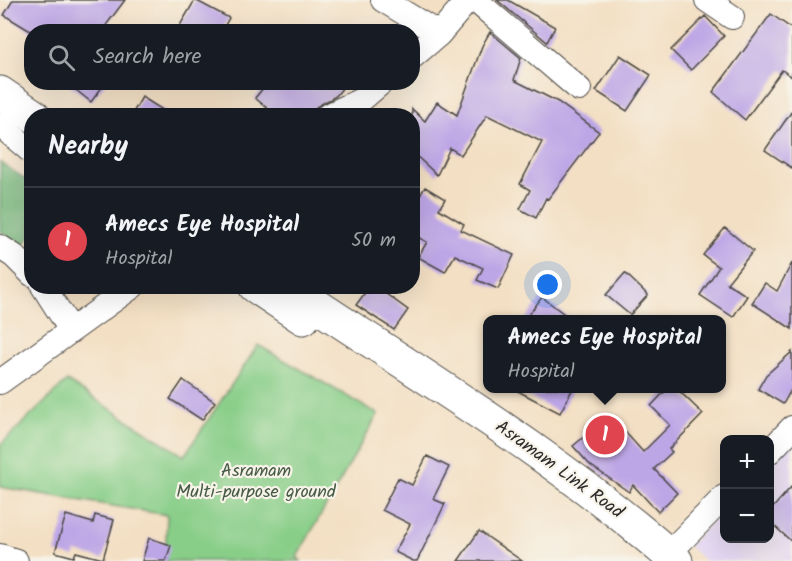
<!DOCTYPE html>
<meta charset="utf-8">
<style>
:root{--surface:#171b24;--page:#20242c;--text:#f1f3f6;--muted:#9ea1a6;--line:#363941;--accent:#db2777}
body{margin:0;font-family:Kalam,sans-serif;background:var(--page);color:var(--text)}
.controls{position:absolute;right:18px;bottom:18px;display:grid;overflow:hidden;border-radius:12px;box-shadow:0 6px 24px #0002}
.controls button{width:54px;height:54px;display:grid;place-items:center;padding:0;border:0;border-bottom:2px solid var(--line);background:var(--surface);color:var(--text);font:30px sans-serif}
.you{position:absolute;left:548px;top:285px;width:21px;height:21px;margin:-15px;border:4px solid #fff;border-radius:50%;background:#1a73e8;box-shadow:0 0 0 9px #1a73e833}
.badge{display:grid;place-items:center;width:39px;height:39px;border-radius:50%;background:var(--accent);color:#fff;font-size:20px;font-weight:700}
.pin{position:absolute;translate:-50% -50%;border:3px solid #fff;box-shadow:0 2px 6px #0006}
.popup{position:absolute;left:483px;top:315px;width:243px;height:78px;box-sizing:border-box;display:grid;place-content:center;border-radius:12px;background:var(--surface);filter:drop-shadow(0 2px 4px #0005);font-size:20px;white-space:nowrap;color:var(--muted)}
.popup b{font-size:22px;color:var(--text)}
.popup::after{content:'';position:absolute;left:50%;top:100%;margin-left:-12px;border:12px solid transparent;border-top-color:var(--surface)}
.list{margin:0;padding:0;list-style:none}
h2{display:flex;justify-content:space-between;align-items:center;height:78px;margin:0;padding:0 24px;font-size:26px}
h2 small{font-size:20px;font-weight:400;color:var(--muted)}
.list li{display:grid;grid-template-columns:39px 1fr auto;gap:18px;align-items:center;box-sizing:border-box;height:108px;padding:0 24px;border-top:2px solid var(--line)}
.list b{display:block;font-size:22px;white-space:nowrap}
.list p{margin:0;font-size:20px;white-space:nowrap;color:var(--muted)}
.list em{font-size:20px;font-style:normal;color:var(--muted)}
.icon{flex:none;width:33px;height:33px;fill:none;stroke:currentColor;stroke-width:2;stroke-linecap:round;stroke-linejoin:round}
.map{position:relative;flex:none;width:792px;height:561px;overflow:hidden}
.search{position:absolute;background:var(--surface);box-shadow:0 6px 24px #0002;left:24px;top:24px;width:396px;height:66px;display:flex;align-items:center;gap:15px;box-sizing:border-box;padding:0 21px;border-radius:24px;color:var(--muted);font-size:22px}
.panel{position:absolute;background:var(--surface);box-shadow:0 6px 24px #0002;left:24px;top:108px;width:396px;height:186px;border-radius:24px}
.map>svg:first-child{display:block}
.built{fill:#e1d4f3}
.green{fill:#88ce88;stroke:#5a7c5a;stroke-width:1.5}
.forest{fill:#6eb174;stroke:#4c6e50;stroke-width:1.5}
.building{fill:#bda6e6}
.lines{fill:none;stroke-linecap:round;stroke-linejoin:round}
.street-casing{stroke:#494642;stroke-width:26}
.secondary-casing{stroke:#494642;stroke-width:35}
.street{stroke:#fff;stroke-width:24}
.secondary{stroke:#fff;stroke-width:33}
.labels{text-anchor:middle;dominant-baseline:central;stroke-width:4.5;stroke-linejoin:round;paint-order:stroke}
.street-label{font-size:18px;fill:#2b2b2b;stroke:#f7f3e8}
.park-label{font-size:18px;fill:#475c47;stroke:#f7f3e8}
</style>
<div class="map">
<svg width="792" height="561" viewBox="0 0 792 561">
<rect width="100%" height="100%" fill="#f7f3e8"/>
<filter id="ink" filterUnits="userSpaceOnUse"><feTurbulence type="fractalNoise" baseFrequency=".0167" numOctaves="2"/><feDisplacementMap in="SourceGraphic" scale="12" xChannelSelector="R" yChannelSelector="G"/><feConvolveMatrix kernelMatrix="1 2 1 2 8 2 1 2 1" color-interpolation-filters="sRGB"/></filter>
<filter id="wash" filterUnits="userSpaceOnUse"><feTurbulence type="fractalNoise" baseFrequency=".008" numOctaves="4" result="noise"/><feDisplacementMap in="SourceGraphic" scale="24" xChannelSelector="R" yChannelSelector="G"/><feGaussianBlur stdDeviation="1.35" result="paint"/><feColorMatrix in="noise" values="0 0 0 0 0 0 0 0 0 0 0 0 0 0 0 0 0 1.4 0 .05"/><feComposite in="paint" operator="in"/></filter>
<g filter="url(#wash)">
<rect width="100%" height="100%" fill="#f3dfc3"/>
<!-- built -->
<path class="built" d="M 792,437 L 792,561 L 705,561 L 688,546 L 724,508 L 724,538 L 770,538 L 770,461 Z"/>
<!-- green -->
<path class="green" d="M 258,345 L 378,414 L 297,557 L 301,561 L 165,561 L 167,515 L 0,487 L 0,445 L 67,381 L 184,456 Z"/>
<!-- forest -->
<path class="forest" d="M 0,162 L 31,183 L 31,234 L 24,247 L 0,231 Z"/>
<g id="blocks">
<!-- building -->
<path class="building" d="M 13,0 L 125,0 L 101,32 L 32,32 L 4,15 Z
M 195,0 L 229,18 L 221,32 L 176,32 Z
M 497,0 L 508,0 L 555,27 L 547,42 Z
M 771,14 L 792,29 L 792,77 L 782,70 L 745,120 L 713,92 Z
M 705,16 L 724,36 L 691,70 L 671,50 Z
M 490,32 L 521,58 L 514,80 L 558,102 L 599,132 L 548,199 L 546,198 L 536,218 L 520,209 L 530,190 L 520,184 L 542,142 L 487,115 L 461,155 L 450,148 L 437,175 L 412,152 L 412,109 L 425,121 L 437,102 L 457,115 L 482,46 Z
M 620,55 L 651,75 L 627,111 L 596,91 Z
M 66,82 L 106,82 L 91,102 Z
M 268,82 L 347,82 L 336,96 L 316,107 L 313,116 L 277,116 L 255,98 Z
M 142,97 L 172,116 L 131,116 Z
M 792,111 L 792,168 L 765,150 Z
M 425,187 L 445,199 L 439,209 L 464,224 L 461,230 L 514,255 L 498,289 L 477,280 L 483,268 L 455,255 L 445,272 L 418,257 L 427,242 L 412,234 L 412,208 Z
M 725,228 L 753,251 L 727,283 L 747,296 L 733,317 L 700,295 L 719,267 L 703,255 Z
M 792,263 L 792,329 L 752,303 L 765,283 L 777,291 Z
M 625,273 L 648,295 L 630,315 L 606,295 Z
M 370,286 L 375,286 L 408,310 L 394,330 L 356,305 Z
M 542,297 L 572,320 L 525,320 Z
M 792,352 L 792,388 L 783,404 L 758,389 L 766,375 Z
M 183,380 L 215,402 L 202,420 L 170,399 Z
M 512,388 L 573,388 L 560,413 Z
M 668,388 L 676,388 L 703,414 L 669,449 L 672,452 L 654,469 L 677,493 L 658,512 L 633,485 L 629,492 L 590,465 L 573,446 L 610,415 L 643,452 L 670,425 L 651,406 Z
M 427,456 L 449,467 L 433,499 L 445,504 L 417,561 L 413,561 L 395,552 L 410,524 L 382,510 L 398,478 L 412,485 Z
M 792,486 L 792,542 L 770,522 L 770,511 Z
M 66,515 L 93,523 L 95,515 L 114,520 L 103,559 L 76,552 L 74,557 L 55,552 Z
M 479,531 L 522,561 L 458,561 Z
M 149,538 L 171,545 L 166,561 L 142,561 Z"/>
</g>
</g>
<g filter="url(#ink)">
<use href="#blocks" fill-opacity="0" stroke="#494642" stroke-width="1.5"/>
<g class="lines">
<defs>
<path id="street" d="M 383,0 L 439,34
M 475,0 L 579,89
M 707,0 L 732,17
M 412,57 L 439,34 L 468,0
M 327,116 L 361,100 L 382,82
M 0,125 L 32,152
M 0,247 L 14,256 L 32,274
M 43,286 L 71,330
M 0,382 L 133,286
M 770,451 L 792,428
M 668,554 L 724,497
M 0,556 L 16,561"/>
<path id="secondary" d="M 0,93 L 34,116
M 255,286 L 303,318
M 287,286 C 419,374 557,456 676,561"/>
</defs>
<!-- street casing -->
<use href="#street" class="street-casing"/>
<!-- secondary casing -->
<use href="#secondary" class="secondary-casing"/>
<!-- street -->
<use href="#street" class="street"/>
<!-- secondary -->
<use href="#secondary" class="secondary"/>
</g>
</g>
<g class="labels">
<!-- street labels -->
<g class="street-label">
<text transform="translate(559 470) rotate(36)">Asramam Link Road</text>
</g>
<!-- park labels -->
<g class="park-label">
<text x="256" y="471">Asramam<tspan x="256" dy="21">Multi-purpose ground</tspan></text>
</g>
</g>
</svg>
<div class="controls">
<button>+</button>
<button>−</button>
</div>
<div class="you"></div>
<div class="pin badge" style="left:605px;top:435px;background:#e0444e">1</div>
<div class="popup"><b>Amecs Eye Hospital</b>Hospital</div>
<div class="search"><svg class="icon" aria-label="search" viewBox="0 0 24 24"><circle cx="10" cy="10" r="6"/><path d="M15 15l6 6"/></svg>Search here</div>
<section class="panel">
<h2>Nearby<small></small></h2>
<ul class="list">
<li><span class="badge" style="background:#e0444e">1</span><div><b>Amecs Eye Hospital</b><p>Hospital</p></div><em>50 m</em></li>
</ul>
</section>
</div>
